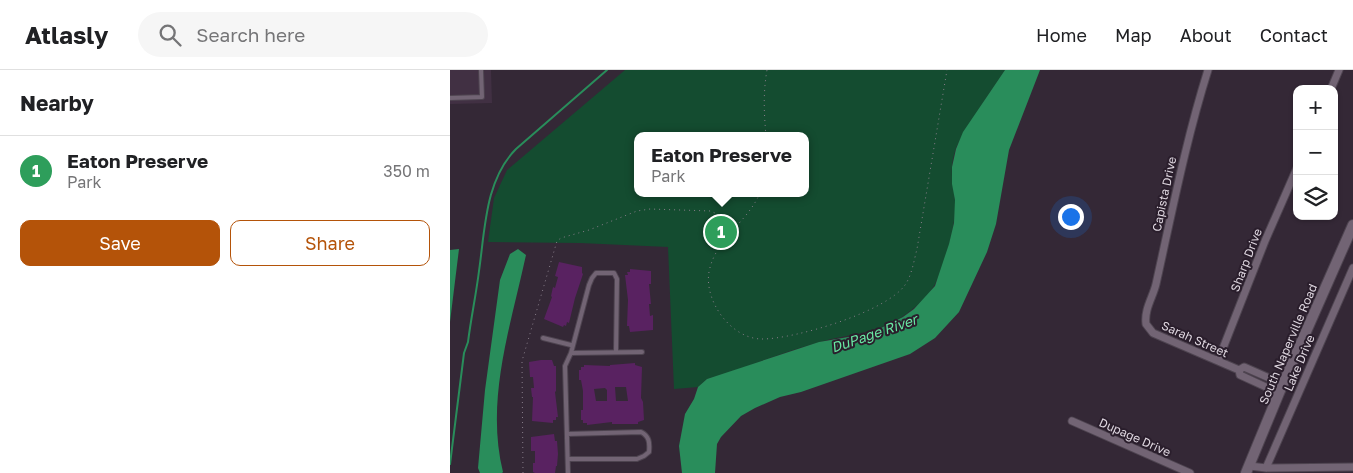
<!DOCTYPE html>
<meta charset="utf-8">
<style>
:root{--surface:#fff;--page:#f6f6f6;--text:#202124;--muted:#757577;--line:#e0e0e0;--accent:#b45309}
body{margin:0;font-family:"Golos Text",sans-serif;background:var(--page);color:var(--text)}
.controls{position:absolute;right:15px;top:15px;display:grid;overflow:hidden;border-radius:10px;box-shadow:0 1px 4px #0004}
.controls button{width:45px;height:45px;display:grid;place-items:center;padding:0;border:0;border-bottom:1px solid var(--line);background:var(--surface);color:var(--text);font:25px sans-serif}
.you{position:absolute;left:620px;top:146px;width:18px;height:18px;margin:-12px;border:4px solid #fff;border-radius:50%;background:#1a73e8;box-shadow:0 0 0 8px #1a73e833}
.badge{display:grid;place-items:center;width:32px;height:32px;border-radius:50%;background:var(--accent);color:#fff;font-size:16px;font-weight:700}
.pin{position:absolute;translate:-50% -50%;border:2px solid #fff;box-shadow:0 1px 5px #0006}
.popup{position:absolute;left:184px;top:62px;width:175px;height:65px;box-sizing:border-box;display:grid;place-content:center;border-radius:10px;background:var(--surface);filter:drop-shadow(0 1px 4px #0005);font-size:16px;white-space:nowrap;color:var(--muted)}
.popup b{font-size:19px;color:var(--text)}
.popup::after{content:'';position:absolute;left:50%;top:100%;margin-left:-10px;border:10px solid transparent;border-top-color:var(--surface)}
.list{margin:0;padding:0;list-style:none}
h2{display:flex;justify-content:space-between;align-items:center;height:65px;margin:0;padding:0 20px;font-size:21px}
h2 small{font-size:16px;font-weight:400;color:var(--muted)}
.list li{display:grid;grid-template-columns:32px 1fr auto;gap:15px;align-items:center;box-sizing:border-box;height:70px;padding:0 20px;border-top:1px solid var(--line)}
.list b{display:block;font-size:19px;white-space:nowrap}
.list p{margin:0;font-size:16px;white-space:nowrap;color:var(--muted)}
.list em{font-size:16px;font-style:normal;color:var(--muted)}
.actions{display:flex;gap:10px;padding:15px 20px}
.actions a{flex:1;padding:11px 0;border:1px solid var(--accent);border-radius:10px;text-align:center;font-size:18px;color:var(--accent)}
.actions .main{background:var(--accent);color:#fff}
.icon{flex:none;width:28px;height:28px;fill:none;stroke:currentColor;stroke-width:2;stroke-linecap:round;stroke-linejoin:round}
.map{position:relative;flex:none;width:903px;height:403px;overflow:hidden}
header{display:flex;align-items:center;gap:30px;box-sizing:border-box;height:70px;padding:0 25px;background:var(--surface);border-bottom:1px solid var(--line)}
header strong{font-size:24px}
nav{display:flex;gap:28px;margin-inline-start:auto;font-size:18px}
.search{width:350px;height:45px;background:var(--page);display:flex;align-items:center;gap:12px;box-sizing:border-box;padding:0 18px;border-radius:28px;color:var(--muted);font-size:19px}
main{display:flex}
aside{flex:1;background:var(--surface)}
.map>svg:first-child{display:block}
.built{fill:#413043}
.green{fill:#144c30;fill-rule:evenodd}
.water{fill:#298d5b}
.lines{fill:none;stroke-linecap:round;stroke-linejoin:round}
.stream{stroke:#298d5b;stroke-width:2}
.building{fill:#592261;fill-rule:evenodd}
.service-casing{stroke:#4e4450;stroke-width:6}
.minor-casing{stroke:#4e4450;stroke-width:9}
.secondary-casing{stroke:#4e4450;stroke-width:12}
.path{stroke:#887e8a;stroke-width:1;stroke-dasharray:1 4;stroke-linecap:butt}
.service{stroke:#726474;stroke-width:4}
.minor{stroke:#726474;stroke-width:7}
.secondary{stroke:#726474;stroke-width:10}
.labels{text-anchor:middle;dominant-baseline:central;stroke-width:4;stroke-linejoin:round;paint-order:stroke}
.street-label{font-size:12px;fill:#dfd7e0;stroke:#2a1e2c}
.water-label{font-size:14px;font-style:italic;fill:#68e6a2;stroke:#2a1e2c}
</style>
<header>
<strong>Atlasly</strong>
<div class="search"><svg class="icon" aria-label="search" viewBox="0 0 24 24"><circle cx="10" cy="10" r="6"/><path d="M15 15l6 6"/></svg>Search here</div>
<nav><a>Home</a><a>Map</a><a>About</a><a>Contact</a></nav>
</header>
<main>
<aside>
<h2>Nearby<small></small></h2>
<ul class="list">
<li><span class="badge" style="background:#2e9e5b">1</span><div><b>Eaton Preserve</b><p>Park</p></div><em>350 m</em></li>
</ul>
<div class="actions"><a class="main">Save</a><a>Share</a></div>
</aside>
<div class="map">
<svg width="903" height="403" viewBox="0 0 903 403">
<rect width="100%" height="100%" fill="#342836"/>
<!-- built -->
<path class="built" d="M 0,0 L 41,0 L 42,33 L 0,34 Z"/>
<!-- green -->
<path class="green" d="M 175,0 L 555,0 C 542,20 528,39 516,61 C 512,67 507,74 505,81 C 499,102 503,110 505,130 C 507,152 495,195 485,214 C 479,227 456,246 443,252 C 420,264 395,265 370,272 C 340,280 310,292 280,302 L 257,309 L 248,317 L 224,319 L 218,177 L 130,173 L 38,172 L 44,128 L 57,100 ZM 187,66 L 355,66 L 355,123 L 187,123 Z"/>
<!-- water -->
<path class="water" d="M 555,0 L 590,0 L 559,80 L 546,154 L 537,182 L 509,242 L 485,268 L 460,284 L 351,322 L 330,327 L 305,338 L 291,346 L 271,367 L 267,374 L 265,403 L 232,403 L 229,376 L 235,344 L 244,329 L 248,317 L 257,309 L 369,272 L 410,265 L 431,258 L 453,247 L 464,239 L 485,216 L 499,174 L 504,153 L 505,130 L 502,114 L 502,97 L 506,79 L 513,62 Z
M 9,179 L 0,252 L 0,180 Z
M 68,179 L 76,185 C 61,255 35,330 53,402 L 52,403 L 30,403 L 28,398 L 35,320 L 50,210 L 60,184 Z"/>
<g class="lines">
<!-- stream -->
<path class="stream" d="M 0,394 L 14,283 L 18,272 C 21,248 26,225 29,201 C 35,160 35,110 66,79 L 157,0"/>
</g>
<!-- building -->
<path class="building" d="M 109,192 L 132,197 L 132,203 L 133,204 L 125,228 L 119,253 L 117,252 L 116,256 L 114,255 L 113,257 L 94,249 L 102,227 L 101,226 L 103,217 L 105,218 L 108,207 L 105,206 Z
M 180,199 L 201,201 L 201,214 L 199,214 L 201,234 L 199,234 L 200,246 L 203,245 L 203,260 L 180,262 L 179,256 L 177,256 L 178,230 L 175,205 L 178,205 L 177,202 L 180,202 Z
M 91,290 L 102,290 L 104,296 L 106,296 L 106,321 L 105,322 L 108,347 L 106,347 L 106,350 L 103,350 L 103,353 L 82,351 L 83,327 L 82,327 L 81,318 L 84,318 L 83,307 L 80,307 L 79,292 Z
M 185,293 L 185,295 L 192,297 L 191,328 L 193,332 L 194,350 L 188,352 L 188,354 L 162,354 L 162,352 L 137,355 L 137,353 L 133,353 L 133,350 L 131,350 L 131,340 L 133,340 L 133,321 L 131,310 L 129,310 L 129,300 L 131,300 L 131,297 L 134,297 L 134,295 L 160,296 L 160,295 ZM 165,317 L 176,317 L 178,331 L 166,331 ZM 155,318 L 157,320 L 157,331 L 146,331 L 144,319 Z
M 104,364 L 105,371 L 107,371 L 108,384 L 107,396 L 106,396 L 105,403 L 85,403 L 83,402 L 83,393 L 85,393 L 85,381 L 81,381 L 81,367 Z"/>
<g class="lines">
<defs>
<path id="service" d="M 0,28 L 32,27 L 31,0
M 93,268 L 121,275
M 166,282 L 167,209 L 164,203 L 146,203 L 142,208 L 139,215 L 121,283 L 192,282
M 117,364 L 191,362 C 199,366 200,372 199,382 L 194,386 L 187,389 L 118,389
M 118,403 L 115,296 L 121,283"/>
<path id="minor" d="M 758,0 C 736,70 722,142 706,214 C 703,227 694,239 696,254 L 703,263 L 789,300 L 790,305 L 829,323
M 881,19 L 889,0
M 768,291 L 815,171 L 847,98
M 789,300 L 794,297 L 833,314
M 622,351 L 740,403
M 800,396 L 816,398 L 903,397
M 816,398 L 903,198"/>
<path id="secondary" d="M 796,403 L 829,323 L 903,155"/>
</defs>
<!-- service casing -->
<use href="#service" class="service-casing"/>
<!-- minor casing -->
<use href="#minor" class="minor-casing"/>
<!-- secondary casing -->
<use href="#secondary" class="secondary-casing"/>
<!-- path -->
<path class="path" d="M 316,66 C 314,43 313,23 317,0
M 310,123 C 297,153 265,169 259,202 C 254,231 281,269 312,269 C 345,269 436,242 455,215 C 462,205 464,190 467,179 L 497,0
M 73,403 L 72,291 L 107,171 L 111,168 L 139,160 L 187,141 L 200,139 L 261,141 L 274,148 L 284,158"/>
<!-- service -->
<use href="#service" class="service"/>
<!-- minor -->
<use href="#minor" class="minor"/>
<!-- secondary -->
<use href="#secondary" class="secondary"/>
</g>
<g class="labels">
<!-- street labels -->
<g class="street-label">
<text transform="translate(714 124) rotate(-78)">Capista Drive</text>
<text transform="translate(796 190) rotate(-69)">Sharp Drive</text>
<text transform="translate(745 269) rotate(24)">Sarah Street</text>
<text transform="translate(838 274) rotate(-67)">South Naperville Road</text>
<text transform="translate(849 293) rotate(-67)">Lake Drive</text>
<text transform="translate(685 367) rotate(24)">Dupage Drive</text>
</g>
<!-- water labels -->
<g class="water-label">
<text transform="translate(424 263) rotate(-19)">DuPage River</text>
</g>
</g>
</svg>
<div class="controls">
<button>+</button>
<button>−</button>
<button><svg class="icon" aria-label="layers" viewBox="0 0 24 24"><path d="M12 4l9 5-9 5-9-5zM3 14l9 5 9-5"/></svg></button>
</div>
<div class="you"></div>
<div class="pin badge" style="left:271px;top:162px;background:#2e9e5b">1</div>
<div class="popup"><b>Eaton Preserve</b>Park</div>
</div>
</main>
